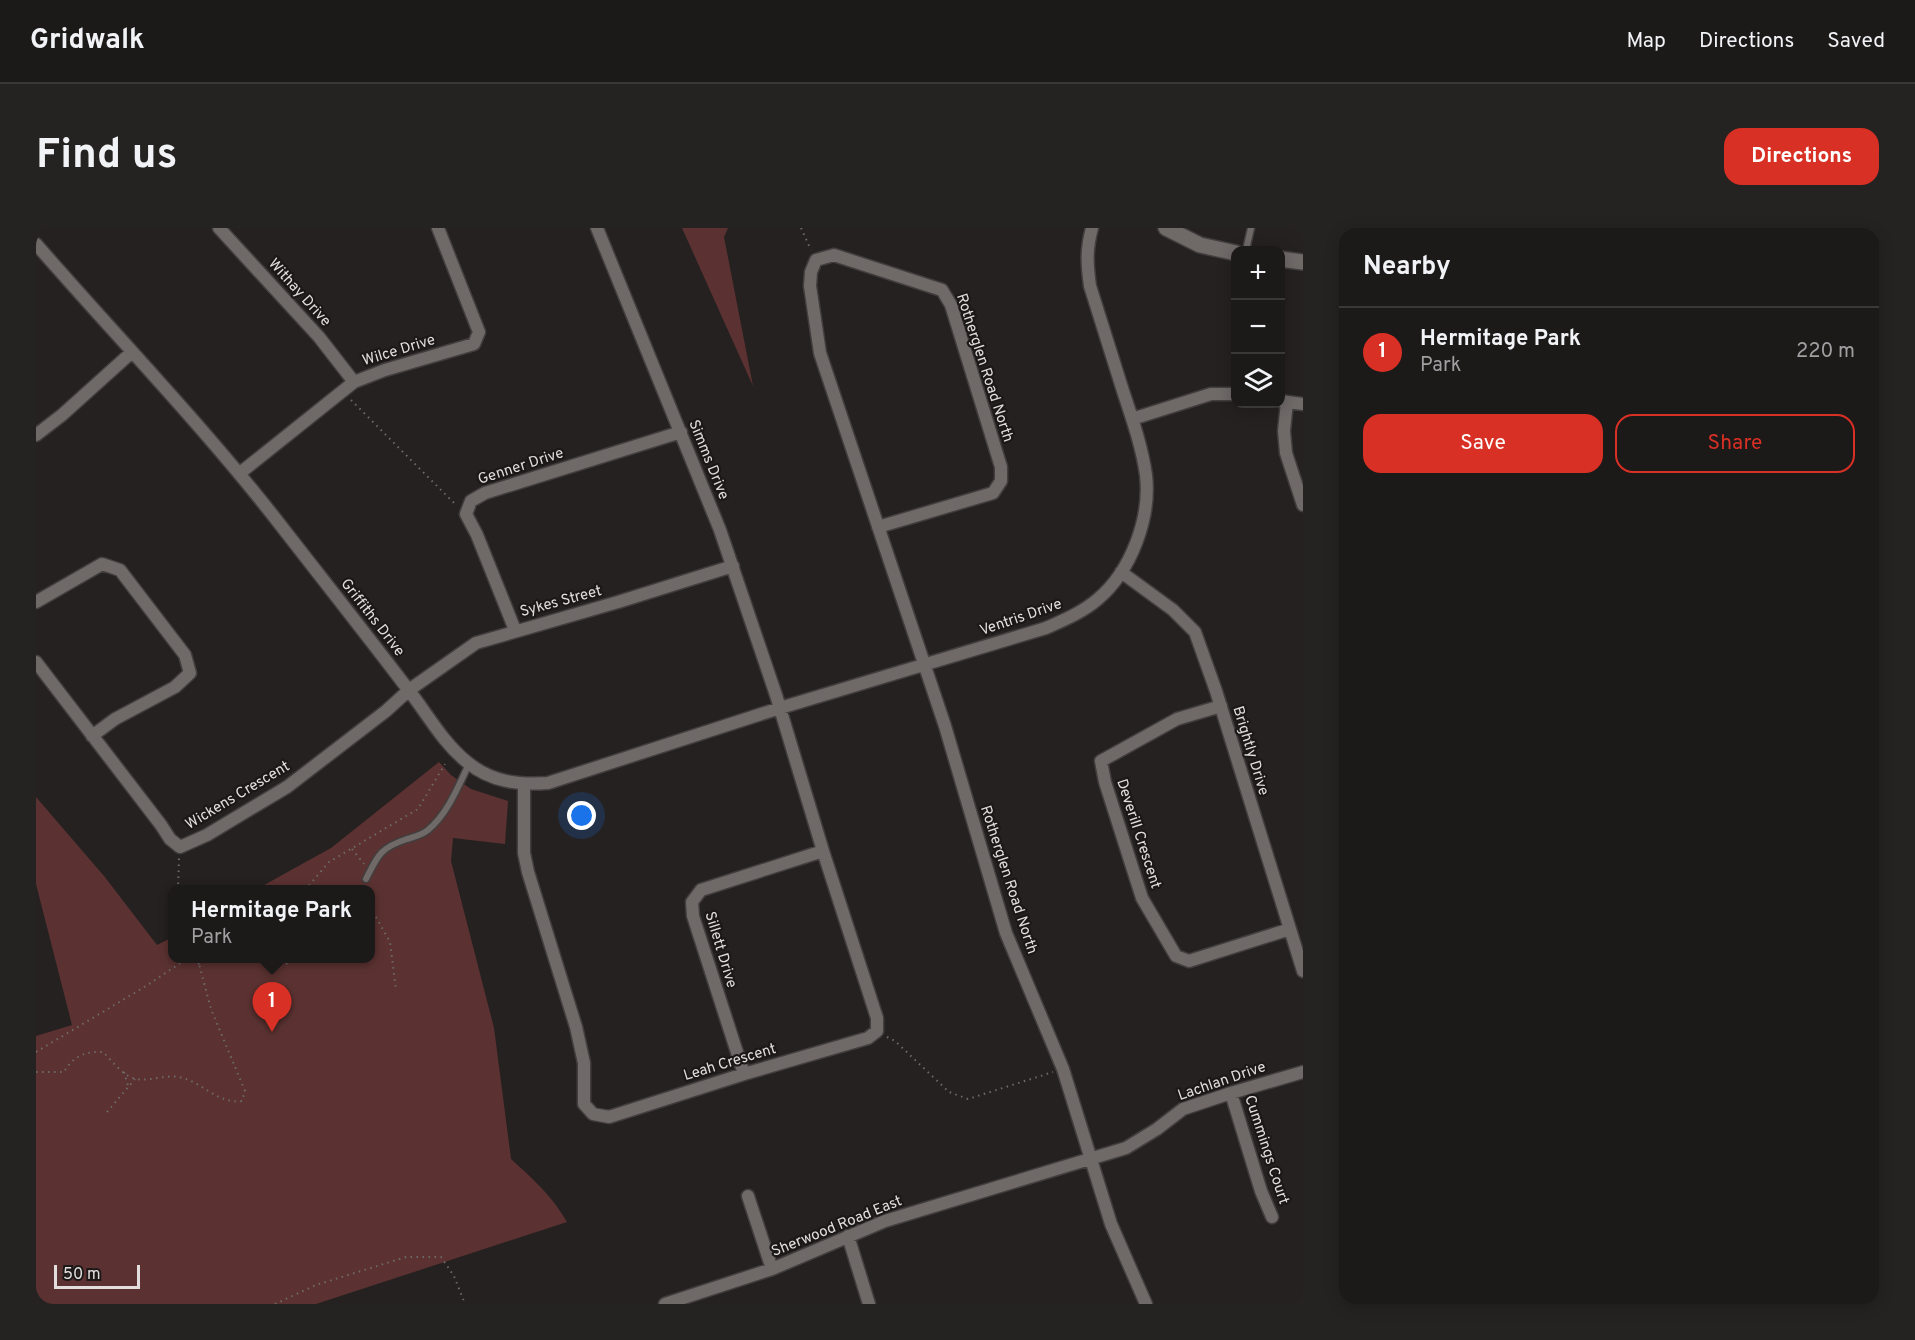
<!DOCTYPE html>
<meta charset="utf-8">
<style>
:root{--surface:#1c1919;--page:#252222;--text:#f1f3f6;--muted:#a0a0a2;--line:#3a3838;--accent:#d93025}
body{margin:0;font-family:Overpass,sans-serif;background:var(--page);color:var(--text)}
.controls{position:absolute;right:18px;top:18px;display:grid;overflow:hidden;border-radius:12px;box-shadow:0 3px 15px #0003}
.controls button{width:54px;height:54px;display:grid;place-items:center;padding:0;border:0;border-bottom:2px solid var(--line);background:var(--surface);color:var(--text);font:30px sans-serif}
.scale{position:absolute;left:18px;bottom:15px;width:86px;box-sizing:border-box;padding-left:6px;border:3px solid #e2dede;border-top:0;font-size:16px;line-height:21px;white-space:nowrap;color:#e2dede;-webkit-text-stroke:4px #1c1817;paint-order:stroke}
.you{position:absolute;left:546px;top:588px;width:21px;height:21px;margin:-15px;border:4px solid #fff;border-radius:50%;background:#1a73e8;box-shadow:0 0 0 9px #1a73e833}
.badge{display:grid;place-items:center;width:39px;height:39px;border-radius:50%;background:var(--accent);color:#fff;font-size:20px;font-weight:700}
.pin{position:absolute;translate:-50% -50px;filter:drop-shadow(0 2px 3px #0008)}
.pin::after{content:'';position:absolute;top:32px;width:21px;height:18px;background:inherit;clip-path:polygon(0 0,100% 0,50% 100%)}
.popup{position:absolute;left:132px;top:657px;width:207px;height:78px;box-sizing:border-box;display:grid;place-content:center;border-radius:12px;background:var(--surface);filter:drop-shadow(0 2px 4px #0005);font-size:20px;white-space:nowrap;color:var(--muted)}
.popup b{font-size:22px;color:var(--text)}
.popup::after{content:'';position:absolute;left:50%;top:100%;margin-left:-12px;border:12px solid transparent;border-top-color:var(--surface)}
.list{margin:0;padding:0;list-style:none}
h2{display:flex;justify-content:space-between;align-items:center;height:78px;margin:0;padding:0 24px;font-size:26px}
h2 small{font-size:20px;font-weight:400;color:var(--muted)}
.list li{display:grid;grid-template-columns:39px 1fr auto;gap:18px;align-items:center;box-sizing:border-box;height:90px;padding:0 24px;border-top:2px solid var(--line)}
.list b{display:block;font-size:22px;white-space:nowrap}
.list p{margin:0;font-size:20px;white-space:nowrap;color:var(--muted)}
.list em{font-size:20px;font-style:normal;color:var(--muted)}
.actions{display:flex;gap:12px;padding:18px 24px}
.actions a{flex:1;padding:14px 0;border:2px solid var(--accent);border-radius:18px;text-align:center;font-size:21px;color:var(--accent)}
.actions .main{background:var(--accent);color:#fff}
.icon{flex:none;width:33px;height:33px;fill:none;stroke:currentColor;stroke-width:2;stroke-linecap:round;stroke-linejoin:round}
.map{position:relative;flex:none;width:1267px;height:1076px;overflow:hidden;border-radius:18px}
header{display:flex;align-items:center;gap:36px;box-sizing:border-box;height:84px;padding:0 30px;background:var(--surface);border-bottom:2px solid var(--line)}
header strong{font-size:28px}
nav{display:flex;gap:33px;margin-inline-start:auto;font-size:21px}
.intro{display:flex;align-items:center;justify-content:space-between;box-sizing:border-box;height:144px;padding:0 36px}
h1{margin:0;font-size:42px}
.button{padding:15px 27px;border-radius:18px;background:var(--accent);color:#fff;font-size:21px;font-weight:700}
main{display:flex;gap:36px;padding:0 36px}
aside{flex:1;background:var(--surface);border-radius:18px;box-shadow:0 3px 15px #0003}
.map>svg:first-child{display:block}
.green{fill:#5b3231}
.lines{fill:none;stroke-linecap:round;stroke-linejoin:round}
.service-casing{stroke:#423e3d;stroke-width:9}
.minor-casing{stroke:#423e3d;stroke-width:15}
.tertiary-casing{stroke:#423e3d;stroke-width:18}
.path{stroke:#6f6a6a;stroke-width:2;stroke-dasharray:1.5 4.5;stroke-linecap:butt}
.service{stroke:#6f6968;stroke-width:6}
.minor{stroke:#6f6968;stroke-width:12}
.tertiary{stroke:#6f6968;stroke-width:15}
.labels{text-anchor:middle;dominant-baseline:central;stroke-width:4.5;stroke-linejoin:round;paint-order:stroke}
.street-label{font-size:15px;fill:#e2dede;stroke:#1c1817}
</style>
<header>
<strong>Gridwalk</strong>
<nav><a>Map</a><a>Directions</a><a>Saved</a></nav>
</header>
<div class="intro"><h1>Find us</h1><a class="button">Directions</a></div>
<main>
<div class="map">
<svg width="1267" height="1076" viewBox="0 0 1267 1076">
<rect width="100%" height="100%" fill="#262121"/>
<!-- green -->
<path class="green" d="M 646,0 L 692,0 L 688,9 L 717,158 Z
M 403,534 L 415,547 L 435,561 L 472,573 L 469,616 L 417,610 L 415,633 L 458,800 L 475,931 C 496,950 517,969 531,994 L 280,1076 L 0,1076 L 0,808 L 36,797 L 0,656 L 0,569 L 68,648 L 121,717 L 137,709 L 137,730 L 335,730 L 335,662 L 221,661 L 295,620 Z"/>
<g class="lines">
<defs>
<path id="service" d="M 1210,22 L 1215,0
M 330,651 C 342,627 344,620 371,611 C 378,609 386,607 392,602 C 412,585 422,559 433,536"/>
<path id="minor" d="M 183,0 L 283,109 L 318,154
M 0,16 C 82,110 170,201 246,299 C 288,353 330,406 371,460 C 391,485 406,514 431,534 C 455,554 482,557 512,555 L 744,480 L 1010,400 C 1028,392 1047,384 1062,371 C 1095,343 1115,290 1110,247 C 1106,219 1096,190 1087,163 C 1076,128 1065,93 1054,58 C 1051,36 1050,22 1056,0
M 1244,173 L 1267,176
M 1251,174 L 1248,203 L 1250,225 L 1267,277
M 1096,191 L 1175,166 L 1200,166
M 0,207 L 26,187 L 96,124
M 204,245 L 318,154 L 349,142 L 438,116 L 443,104 L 402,0
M 842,299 L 957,265 L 965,253 L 965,239 L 915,77 L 906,62 L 798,27 L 780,32 L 775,44 L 774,58 L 784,125 L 909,498 L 970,705 L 1027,841 L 1075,996 L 1110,1076
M 1085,344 L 1137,382 L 1159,404 L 1180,463 L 1267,743
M 0,374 L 66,336 L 84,342 L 149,427 L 154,445 L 139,459 L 79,491 L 56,508
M 479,402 L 441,307 L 430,286 L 435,273 L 449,265 L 645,204
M 0,434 L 125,597 L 134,611 L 144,619 L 171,607 L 251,559 L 350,483 L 373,462 L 440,415 L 582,374 L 697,338
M 1185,478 L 1141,491 L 1065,533 L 1069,554 L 1106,670 L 1140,728 L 1153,733 L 1254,701
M 488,556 L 488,625 L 492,644 L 540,799 L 548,835 L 548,876 L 557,886 L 573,889 L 708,846 L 832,810 L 841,803 L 841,790 L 787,623 L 740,467 L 684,302 L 561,0
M 708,846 L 657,688 L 656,674 L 665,662 L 787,623
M 1195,865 L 1225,963 L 1236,989
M 712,968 L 736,1041
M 812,1008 L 833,1076
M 629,1076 L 736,1041 L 849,993 L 1090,920 L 1121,901 L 1147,881 L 1195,865 L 1267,844"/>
<path id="tertiary" d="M 1130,0 L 1164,17 L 1200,25
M 1244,31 L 1267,34"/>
</defs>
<!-- service casing -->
<use href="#service" class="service-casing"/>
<!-- minor casing -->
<use href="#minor" class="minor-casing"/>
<!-- tertiary casing -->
<use href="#tertiary" class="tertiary-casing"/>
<!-- path -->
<path class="path" d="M 765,0 L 775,22
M 315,172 L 421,278
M 316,621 L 328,636
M 142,662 L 143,628
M 269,662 L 293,634 L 382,581 L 409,536
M 340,689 L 354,714 L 360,762
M 159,730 L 163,736 L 171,730
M 227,730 C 243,737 249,738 265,730
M 851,809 L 859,813 L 913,864 L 932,871 L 1017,844
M 0,824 L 110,758 L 152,730
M 0,844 L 28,844 C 37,828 50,823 67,824 C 76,833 87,848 100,851 C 114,854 132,845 147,850 C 168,856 182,876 206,873 L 209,863 L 175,781 L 163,736
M 88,844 L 92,858
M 71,884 L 99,851
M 239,1076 L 280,1057 L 370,1029 L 405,1029 L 418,1048 L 429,1076"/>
<!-- service -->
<use href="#service" class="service"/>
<!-- minor -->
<use href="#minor" class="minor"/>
<!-- tertiary -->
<use href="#tertiary" class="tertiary"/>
</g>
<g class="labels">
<!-- street labels -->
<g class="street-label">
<text transform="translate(263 65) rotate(48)">Withay Drive</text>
<text transform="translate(363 123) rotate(-17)">Wilce Drive</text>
<text transform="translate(948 140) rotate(72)">Rotherglen Road North</text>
<text transform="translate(672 232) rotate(68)">Simms Drive</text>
<text transform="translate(485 239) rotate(-18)">Genner Drive</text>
<text transform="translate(525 374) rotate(-15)">Sykes Street</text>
<text transform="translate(336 390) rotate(52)">Griffiths Drive</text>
<text transform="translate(985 390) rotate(-19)">Ventris Drive</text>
<text transform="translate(1214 523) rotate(73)">Brightly Drive</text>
<text transform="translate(202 568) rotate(-31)">Wickens Crescent</text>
<text transform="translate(1102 606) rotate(72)">Deverill Crescent</text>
<text transform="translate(972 652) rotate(72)">Rotherglen Road North</text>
<text transform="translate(684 722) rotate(73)">Sillett Drive</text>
<text transform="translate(694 835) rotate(-17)">Leah Crescent</text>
<text transform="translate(1186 854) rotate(-19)">Lachlan Drive</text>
<text transform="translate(1230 922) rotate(72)">Cummings Court</text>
<text transform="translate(801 999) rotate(-22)">Sherwood Road East</text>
</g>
</g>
</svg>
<div class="controls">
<button>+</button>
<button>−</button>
<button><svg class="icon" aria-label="layers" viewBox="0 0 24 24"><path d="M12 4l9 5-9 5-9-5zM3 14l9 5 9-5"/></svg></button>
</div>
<div class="scale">50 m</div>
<div class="you"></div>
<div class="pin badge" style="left:236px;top:804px">1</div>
<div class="popup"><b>Hermitage Park</b>Park</div>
</div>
<aside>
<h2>Nearby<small></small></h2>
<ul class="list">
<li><span class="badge">1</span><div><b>Hermitage Park</b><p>Park</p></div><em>220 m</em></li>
</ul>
<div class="actions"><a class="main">Save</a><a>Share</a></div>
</aside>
</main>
